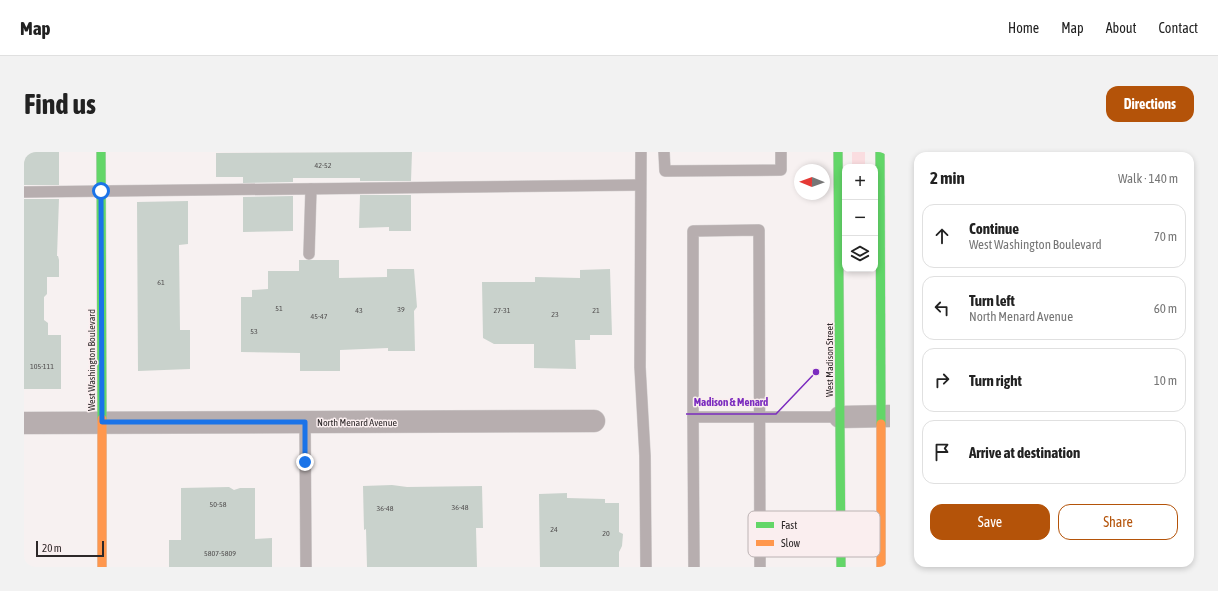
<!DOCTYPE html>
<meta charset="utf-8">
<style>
body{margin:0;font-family:"Asap Condensed",sans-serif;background:#f2f2f2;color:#222}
.controls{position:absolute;right:12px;top:12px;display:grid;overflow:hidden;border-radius:8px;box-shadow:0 2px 6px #0003}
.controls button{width:36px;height:36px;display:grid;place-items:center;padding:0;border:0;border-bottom:1px solid #e0e0e0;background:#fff;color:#222;font:20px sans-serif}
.compass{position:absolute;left:770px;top:12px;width:36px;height:36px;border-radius:50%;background:#fff;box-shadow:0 2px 6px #0003;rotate:271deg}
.scale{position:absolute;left:12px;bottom:10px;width:68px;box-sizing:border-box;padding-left:4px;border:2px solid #2d2829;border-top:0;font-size:11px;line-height:14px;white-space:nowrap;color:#2d2829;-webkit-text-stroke:3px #faeeef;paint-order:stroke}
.stop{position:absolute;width:12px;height:12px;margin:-9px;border:3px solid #1a73e8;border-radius:50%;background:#fff}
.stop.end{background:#1a73e8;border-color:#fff;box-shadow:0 1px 4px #0008}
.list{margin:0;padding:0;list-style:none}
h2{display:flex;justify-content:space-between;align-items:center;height:52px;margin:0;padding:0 16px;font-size:17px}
h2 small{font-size:13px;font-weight:400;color:#767676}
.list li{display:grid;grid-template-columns:26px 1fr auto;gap:12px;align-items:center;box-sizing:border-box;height:64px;margin:0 8px 8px;padding:0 8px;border:1px solid #e0e0e0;border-radius:12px}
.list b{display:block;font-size:15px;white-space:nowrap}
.list p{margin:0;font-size:13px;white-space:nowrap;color:#767676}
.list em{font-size:13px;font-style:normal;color:#767676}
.actions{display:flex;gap:8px;padding:12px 16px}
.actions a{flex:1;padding:9px 0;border:1px solid #b45309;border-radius:12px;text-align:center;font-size:14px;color:#b45309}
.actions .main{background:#b45309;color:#fff}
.icon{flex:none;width:22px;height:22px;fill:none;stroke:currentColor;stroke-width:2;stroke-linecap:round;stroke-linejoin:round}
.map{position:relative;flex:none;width:866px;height:415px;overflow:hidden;border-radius:12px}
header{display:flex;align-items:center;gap:24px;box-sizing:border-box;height:56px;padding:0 20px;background:#fff;border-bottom:1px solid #e0e0e0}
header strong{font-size:19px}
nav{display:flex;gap:22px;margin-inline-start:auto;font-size:14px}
.intro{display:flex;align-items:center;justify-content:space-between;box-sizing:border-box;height:96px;padding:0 24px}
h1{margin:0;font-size:28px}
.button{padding:10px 18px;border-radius:12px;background:#b45309;color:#fff;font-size:14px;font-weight:700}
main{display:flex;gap:24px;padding:0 24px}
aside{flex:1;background:#fff;border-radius:12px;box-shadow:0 2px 6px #0003}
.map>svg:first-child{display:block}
</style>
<header>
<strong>Map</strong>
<nav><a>Home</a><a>Map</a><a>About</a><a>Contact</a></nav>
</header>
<div class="intro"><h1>Find us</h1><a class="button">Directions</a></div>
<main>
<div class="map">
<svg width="866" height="415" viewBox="0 0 866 415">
<rect width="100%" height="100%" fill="#f7f1f1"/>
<rect fill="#fadde0" x="828" y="0" width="13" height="15"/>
<g fill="#c9d2cc">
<rect x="0" y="0" width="35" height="33"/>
<polygon points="388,0 387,29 336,29 336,26 269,26 269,30 219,31 219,25 192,25 192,1"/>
<polygon points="336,43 387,43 387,79 365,79 365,75 335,76"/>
<polygon points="269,44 269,79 219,80 219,45"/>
<polygon points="0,47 35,47 33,104 34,104 35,108 35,125 23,125 23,142 20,145 20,168 24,171 24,183 37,183 37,237 0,237"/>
<polygon points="164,49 164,92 155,93 156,178 166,178 166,217 114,219 113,50"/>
<polygon points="275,108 315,108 315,126 363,125 363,117 390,117 393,155 390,159 391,199 364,199 364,196 316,198 316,219 276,219 276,201 217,200 217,145 228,145 228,138 244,137 244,119 275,119"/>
<polygon points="586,117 588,183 566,183 566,188 551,188 552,217 510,216 510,192 470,192 459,186 458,130 511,130 511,125 556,126 556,118"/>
<polygon points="368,333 383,335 458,334 459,376 452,376 453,415 343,415 342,377 340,378 339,334"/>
<polygon points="205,335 210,338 216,336 231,336 231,387 248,386 248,415 145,415 145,388 157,388 157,336"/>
<polygon points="543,341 543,346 581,347 581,351 595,351 595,380 599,382 598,394 595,400 595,415 516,415 515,342"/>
</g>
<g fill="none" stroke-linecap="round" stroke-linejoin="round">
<defs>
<g id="lane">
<polyline points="617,0 616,215 621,304 622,415"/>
<polyline points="640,0 641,19 757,18 757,0"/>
<polyline points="0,40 616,33"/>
<polyline points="285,102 287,37"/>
<polyline points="669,265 669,79 735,78 736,415"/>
<polyline points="281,270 282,415"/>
<polyline points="670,415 669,265 816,265"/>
</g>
<g id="street">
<polyline points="816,265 866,264"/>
<polyline points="0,271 570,269"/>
</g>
<g id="fast">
<polyline points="77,0 78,267"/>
<polyline points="814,0 817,415"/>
<polyline points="856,0 857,272"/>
</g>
<g id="slow">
<polyline points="78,267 78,415"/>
<polyline points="857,272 857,415"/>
</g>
</defs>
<use href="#lane" stroke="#d2cece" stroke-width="12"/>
<use href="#street" stroke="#d2cece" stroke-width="23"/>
<use href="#fast" stroke="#d2cece" stroke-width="10"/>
<use href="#slow" stroke="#d2cece" stroke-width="10"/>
<use href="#lane" stroke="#b7aeaf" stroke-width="11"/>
<use href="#street" stroke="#b7aeaf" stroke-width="22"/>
<use href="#fast" stroke="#63d668" stroke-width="9"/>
<use href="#slow" stroke="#ff974d" stroke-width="9"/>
</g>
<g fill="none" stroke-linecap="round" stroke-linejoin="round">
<polyline stroke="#1a73e8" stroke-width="5" points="77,39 78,270 281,270 281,310"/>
</g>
<g text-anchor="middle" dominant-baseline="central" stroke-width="3" stroke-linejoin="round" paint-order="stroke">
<g font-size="8" fill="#545252">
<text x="299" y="13">42-52</text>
<text x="137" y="130">61</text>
<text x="255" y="156">51</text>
<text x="377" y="157">39</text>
<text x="335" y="158">43</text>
<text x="478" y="158">27-31</text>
<text x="572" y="158">21</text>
<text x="531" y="162">23</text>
<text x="295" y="164">45-47</text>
<text x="230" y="179">53</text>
<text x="18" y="214">105-111</text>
<text x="194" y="352">50-58</text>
<text x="436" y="355">36-48</text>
<text x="361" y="356">36-48</text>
<text x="530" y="377">24</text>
<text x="582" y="381">20</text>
<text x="196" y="401">5807-5809</text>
</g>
<g font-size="10" fill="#2d2829" stroke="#faeeef">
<text transform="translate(67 208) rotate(-90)">West Washington Boulevard</text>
<text transform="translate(805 208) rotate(-90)">West Madison Street</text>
<text x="333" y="270">North Menard Avenue</text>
</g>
</g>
<rect x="724" y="359" width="132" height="46" rx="6" fill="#faeeef" stroke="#bcb3b4" stroke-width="1"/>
<rect x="732" y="370" width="18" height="6" fill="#63d668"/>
<rect x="732" y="388" width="18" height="6" fill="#ff974d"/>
<g font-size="11" fill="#2d2829">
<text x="757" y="377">Fast</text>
<text x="757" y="395">Slow</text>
</g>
<path fill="none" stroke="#7b2cbf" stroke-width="1.5" d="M792 220L752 262H662"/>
<circle fill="#7b2cbf" stroke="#faeeef" stroke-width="1.5" cx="792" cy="220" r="4"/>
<g font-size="11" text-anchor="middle" font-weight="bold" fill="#7b2cbf" stroke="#faeeef" stroke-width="3" stroke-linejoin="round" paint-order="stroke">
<text x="707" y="254">Madison &amp; Menard</text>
</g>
</svg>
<div class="controls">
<button>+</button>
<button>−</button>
<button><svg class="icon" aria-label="layers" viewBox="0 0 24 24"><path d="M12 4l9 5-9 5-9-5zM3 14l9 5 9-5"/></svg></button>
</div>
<svg class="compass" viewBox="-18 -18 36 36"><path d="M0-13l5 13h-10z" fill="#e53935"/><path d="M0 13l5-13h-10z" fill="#767676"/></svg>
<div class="scale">20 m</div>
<div class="stop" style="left:77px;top:39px"></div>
<div class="stop end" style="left:281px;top:310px"></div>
</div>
<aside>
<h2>2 min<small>Walk · 140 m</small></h2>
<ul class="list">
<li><svg class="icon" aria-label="ahead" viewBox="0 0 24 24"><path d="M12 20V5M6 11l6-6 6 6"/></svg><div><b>Continue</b><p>West Washington Boulevard</p></div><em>70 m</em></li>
<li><svg class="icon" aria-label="left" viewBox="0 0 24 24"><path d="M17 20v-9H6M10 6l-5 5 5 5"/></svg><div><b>Turn left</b><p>North Menard Avenue</p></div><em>60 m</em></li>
<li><svg class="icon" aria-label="right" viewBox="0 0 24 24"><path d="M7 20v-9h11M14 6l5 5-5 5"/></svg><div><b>Turn right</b></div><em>10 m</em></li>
<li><svg class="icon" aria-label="arrive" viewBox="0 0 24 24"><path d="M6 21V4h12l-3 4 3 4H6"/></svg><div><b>Arrive at destination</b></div></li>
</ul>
<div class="actions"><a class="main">Save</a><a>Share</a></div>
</aside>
</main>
